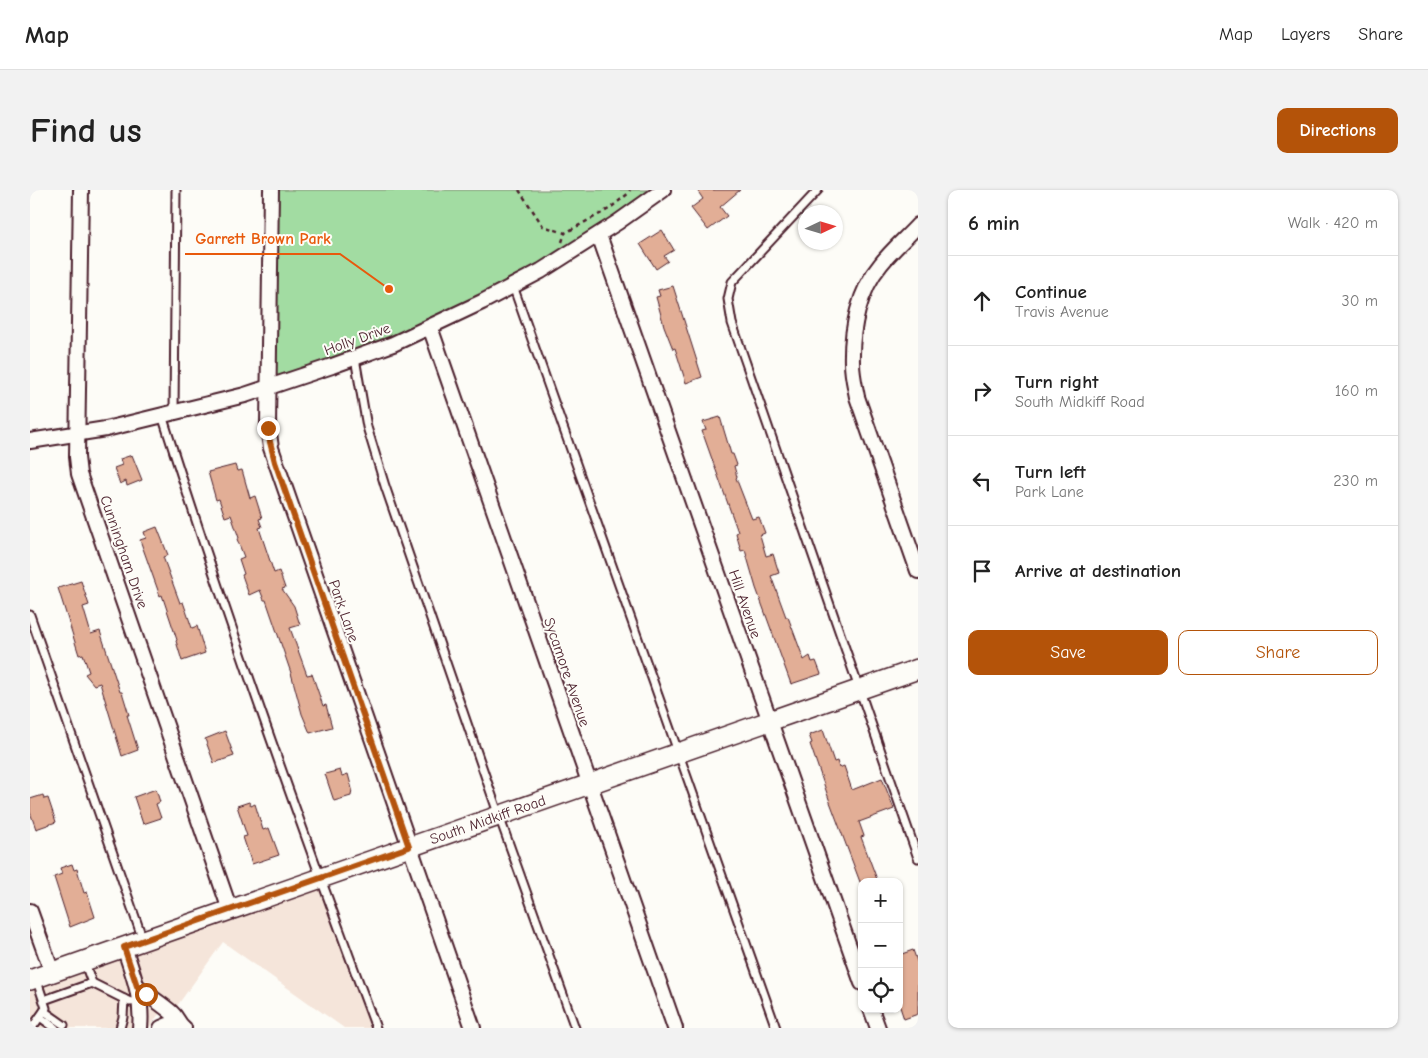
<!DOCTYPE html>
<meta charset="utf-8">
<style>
body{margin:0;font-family:"Comic Neue",sans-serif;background:#f2f2f2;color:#222}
.controls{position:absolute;right:15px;bottom:15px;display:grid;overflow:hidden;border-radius:10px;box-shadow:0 1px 4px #0004}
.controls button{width:45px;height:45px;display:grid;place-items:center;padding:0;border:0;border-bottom:1px solid #e0e0e0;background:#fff;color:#222;font:25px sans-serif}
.compass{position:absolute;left:768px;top:15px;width:45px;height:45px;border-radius:50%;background:#fff;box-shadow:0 1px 4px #0004;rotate:86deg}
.stop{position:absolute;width:15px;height:15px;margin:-11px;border:4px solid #b45309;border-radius:50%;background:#fff}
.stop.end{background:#b45309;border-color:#fff;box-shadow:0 1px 5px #0008}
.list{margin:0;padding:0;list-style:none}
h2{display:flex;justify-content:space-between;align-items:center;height:65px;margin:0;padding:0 20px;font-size:21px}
h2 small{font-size:16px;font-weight:400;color:#767676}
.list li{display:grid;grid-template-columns:32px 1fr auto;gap:15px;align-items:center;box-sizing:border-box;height:90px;padding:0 20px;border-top:1px solid #e0e0e0}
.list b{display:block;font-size:19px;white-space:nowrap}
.list p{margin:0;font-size:16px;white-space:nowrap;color:#767676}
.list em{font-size:16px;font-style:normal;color:#767676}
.actions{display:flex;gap:10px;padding:15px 20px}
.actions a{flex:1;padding:11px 0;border:1px solid #b45309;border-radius:10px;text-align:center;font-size:18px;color:#b45309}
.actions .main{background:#b45309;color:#fff}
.icon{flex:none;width:28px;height:28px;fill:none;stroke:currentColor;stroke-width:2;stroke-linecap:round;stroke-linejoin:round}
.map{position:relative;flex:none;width:888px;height:838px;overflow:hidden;border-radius:10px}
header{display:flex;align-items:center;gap:30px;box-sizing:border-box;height:70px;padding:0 25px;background:#fff;border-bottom:1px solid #e0e0e0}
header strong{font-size:24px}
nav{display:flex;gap:28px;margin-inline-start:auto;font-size:18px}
.intro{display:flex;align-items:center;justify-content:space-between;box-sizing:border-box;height:120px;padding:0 30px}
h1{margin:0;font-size:35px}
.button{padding:12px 22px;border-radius:10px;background:#b45309;color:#fff;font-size:18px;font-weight:700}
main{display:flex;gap:30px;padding:0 30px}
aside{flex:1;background:#fff;border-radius:10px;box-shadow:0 1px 4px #0004}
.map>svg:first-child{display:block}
</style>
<header>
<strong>Map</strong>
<nav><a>Map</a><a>Layers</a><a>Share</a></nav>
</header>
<div class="intro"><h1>Find us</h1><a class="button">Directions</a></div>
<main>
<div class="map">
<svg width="888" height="838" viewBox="0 0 888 838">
<rect width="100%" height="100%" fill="#fdfcf7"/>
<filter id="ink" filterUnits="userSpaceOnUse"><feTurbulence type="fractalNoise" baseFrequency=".02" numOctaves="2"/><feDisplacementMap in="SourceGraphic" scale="10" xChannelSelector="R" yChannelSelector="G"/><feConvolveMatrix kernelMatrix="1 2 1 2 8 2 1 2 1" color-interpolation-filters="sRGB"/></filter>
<g filter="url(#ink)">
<polygon fill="#f5e5da" points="291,686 344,838 314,838 193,752 139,827 131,821 119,838 0,838 0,788"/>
<polygon fill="#a2dca2" stroke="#767e66" points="241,0 633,0 614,14 418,129 239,196"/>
<g fill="#e2ae96" stroke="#4a1f2b">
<polygon points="667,0 710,0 690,17 697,26 678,40 661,18 673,9"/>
<polygon points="632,40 644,60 634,66 638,71 626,79 610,54"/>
<polygon points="643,96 672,187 656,193 645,158 643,159 634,136 626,107 630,106 628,100"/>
<polygon points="690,227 701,264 703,264 707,275 704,276 707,287 706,288 722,329 729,327 735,343 730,345 736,366 743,364 749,383 741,386 756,427 758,427 774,470 780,466 782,472 786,471 791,484 761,494 726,398 715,360 711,361 706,343 708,342 672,241 676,240 673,232"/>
<polygon points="102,265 112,290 97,296 96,291 90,294 84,278 92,275 90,269"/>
<polygon points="205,275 207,281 212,280 220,308 225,306 232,328 229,329 232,337 229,338 244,383 249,381 255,398 252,399 264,416 270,435 260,438 277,485 282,484 293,516 296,515 302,537 280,543 272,524 261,483 236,410 234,410 230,400 219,405 212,385 214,384 209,369 214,367 207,349 209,348 201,325 195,327 189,309 186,310 178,282"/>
<polygon points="127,337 138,365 133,367 150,413 153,412 162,438 167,436 175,463 152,471 146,451 147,450 132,405 130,406 110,350 116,348 114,342"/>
<polygon points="51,391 59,415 53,417 61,444 70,441 90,502 92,502 99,525 97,525 108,560 92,566 70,493 64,495 55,484 59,482 53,464 49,465 28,398"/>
<polygon points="793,540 804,572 807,571 809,578 814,576 822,600 852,588 864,619 829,632 834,646 831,647 848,692 830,692 800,612 780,554 782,553 779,545"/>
<polygon points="195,541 204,566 184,573 175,549"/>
<polygon points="310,580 312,586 318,584 322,599 321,606 304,611 295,584"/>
<polygon points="126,599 130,612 126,614 131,628 113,634 104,607"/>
<polygon points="13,605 14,609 18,608 26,632 6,639 0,622 0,609"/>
<polygon points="219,612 221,616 225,614 233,640 239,638 249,665 222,674 213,647 217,646 207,616"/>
<polygon points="42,674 44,680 47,679 54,703 57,702 65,727 40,737 24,687 32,684 30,678"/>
<polygon points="883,760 888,774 888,824 874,829 869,814 869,765"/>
</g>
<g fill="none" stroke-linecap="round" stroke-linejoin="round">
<defs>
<g id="service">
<polyline points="788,0 702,92 698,109 702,133 888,668"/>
<polyline points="483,96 746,838"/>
<polyline points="325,168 337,237 355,296 469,626 545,838"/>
<polyline points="144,222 146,0"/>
<path d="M 132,225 C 197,431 270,635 346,838"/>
<polyline points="0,425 113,750"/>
<polyline points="54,771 62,793 100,812 110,811"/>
<polyline points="14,810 62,793"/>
<polyline points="14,821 34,835"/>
<polyline points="10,827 25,838"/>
<polyline points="2,838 16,818 6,788"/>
<polyline points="90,838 93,827 94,809"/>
</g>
<g id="minor">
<polyline points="51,0 47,267 49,284 200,720"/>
<polyline points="241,0 238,236 241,258 443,838"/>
<path d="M 888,35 C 876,48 862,60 851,74 C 829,100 821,139 822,173 C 822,185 825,196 827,207 L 888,381"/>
<polyline points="569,45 832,793"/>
<polyline points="400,137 645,838"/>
<polyline points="0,251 76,239 215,205 302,176 363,154 452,112 511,81 588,32 633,0"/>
<polyline points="0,721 22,782"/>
<path d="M 94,757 C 103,784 113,809 110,838"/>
<path d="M 107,796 C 118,806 131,813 142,823 C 147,827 148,834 154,838"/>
<polyline points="841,819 848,838"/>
<polyline points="131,838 138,835 148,834"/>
</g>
<g id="secondary">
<path id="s1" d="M 0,790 L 888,479"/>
</g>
</defs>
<use href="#service" stroke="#4a1f2b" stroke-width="11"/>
<use href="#minor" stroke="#4a1f2b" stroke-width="18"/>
<use href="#secondary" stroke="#4a1f2b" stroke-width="22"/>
<g stroke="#4a1f2b" stroke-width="2.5" stroke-dasharray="4 4" stroke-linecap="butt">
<polyline points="489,0 513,36 535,43 579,19 599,3 600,0"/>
<polyline points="532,52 535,43"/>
</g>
<use href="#service" stroke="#fdfcf7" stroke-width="7"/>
<use href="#minor" stroke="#fdfcf7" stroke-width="14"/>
<use href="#secondary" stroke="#fdfcf7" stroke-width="19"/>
</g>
</g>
<g fill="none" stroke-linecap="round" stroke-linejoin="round" filter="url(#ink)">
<polyline stroke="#b45309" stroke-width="6" points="116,804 107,796 94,757 379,657 245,272 240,252 238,238"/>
</g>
<g text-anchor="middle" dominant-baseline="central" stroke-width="4" stroke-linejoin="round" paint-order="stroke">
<g font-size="15" fill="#4a1f2b" stroke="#fdfcf7">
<text transform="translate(327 149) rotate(-20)">Holly Drive</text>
<text transform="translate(94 362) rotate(71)">Cunningham Drive</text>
<text transform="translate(715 414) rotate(71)">Hill Avenue</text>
<text transform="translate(314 421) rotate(71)">Park Lane</text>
<text transform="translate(537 482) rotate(71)">Sycamore Avenue</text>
<text stroke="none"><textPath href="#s1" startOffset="485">South Midkiff Road</textPath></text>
</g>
</g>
<path fill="none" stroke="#e8590c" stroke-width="2" d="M359 99L310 64H155"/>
<circle fill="#e8590c" stroke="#fdfcf7" stroke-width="2" cx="359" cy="99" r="5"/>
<g font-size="16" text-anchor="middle" font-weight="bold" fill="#e8590c" stroke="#fdfcf7" stroke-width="4" stroke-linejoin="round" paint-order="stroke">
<text x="233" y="54">Garrett Brown Park</text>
</g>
</svg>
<div class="controls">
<button>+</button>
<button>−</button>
<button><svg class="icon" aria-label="locate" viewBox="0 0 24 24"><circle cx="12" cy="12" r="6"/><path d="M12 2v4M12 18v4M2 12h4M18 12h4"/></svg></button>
</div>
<svg class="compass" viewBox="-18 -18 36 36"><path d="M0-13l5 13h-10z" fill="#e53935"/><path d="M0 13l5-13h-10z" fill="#767676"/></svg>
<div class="stop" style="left:116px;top:804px"></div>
<div class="stop end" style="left:238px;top:238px"></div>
</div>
<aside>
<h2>6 min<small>Walk · 420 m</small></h2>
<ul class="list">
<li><svg class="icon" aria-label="ahead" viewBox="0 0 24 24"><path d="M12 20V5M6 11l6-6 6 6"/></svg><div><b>Continue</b><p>Travis Avenue</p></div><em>30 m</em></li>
<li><svg class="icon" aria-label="right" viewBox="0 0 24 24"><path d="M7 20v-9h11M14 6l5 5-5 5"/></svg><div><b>Turn right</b><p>South Midkiff Road</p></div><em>160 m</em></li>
<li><svg class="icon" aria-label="left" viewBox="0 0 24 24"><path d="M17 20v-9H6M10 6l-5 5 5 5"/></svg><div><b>Turn left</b><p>Park Lane</p></div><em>230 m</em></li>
<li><svg class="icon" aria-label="arrive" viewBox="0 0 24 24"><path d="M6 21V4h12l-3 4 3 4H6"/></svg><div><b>Arrive at destination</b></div></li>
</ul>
<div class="actions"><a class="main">Save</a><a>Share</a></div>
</aside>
</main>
